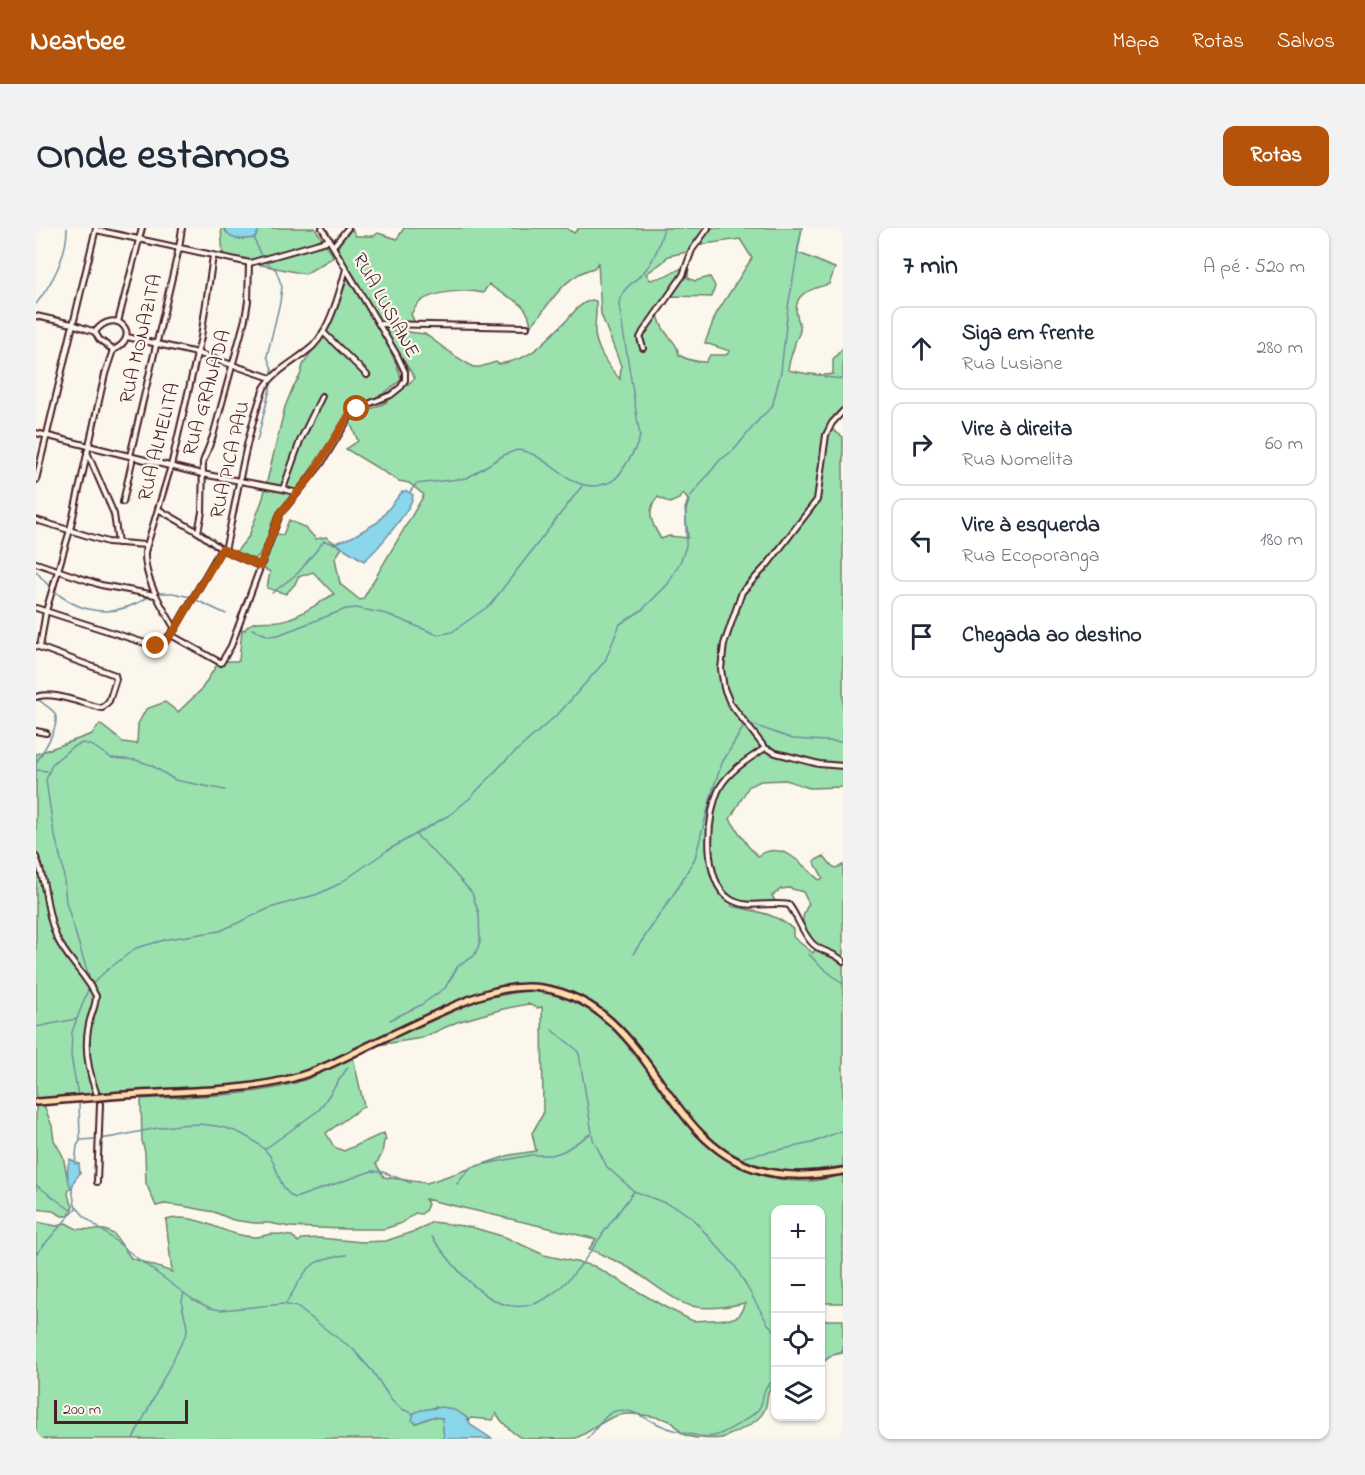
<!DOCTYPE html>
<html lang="pt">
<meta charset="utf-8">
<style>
body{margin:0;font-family:"Indie Flower",sans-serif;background:#f2f2f3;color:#1f2937}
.controls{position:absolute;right:18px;bottom:18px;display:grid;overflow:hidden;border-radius:12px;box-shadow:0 2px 4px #0004}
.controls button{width:54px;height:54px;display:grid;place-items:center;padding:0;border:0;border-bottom:2px solid #e0e1e3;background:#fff;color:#1f2937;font:30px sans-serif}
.scale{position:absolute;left:18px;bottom:15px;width:134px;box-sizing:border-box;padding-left:6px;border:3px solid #4a1f2b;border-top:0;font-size:16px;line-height:21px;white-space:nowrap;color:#4a1f2b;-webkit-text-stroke:4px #fbf7ec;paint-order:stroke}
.stop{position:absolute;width:18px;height:18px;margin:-14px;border:4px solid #b45309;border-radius:50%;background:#fff}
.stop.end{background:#b45309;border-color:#fff;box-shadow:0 2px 6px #0008}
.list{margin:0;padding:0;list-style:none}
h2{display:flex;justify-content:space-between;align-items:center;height:78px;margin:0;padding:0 24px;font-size:26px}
h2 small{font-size:20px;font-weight:400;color:#747a83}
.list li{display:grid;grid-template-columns:39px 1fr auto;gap:18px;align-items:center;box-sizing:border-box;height:84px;margin:0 12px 12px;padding:0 12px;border:2px solid #e0e1e3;border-radius:12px}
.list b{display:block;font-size:22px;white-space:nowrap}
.list p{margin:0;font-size:20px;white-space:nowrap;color:#747a83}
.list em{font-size:20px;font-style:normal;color:#747a83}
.icon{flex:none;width:33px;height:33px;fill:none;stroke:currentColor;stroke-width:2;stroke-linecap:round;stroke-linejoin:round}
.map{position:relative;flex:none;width:807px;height:1211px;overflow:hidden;border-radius:12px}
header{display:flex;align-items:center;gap:36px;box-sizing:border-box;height:84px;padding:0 30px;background:#b45309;color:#fff}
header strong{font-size:28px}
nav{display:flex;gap:33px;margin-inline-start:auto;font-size:21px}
.intro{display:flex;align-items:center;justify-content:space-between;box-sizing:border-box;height:144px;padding:0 36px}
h1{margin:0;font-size:42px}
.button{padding:15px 27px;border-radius:12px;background:#b45309;color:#fff;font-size:21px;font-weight:700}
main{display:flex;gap:36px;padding:0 36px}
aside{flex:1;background:#fff;border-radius:12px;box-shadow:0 2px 4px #0004}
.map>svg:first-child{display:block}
</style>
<header>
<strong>Nearbee</strong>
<nav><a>Mapa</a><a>Rotas</a><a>Salvos</a></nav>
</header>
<div class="intro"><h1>Onde estamos</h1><a class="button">Rotas</a></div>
<main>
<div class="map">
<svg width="807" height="1211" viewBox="0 0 807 1211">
<rect width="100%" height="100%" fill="#fbf7ec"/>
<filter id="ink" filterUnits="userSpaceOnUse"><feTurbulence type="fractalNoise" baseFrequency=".0167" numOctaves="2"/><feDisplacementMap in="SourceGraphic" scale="12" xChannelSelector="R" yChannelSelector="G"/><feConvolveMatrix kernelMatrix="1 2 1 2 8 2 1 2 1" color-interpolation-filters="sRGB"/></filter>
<g filter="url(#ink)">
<g fill="#9be1ae" stroke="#72806c" stroke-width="1.5" fill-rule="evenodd">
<polygon points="185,0 188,0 191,5 223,2 222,0 279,0 298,29 269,46 187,29"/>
<path d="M 368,0 L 530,0 L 538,5 L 543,0 L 766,0 L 761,25 C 775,28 785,36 799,40 L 793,56 C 776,61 756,64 761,88 C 762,93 765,96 764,102 C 764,107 760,110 759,115 C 757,124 753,132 752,142 C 765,145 783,149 797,146 L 797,131 L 807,120 L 807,183 L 794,200 L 807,209 L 807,559 L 773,560 L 750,552 L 725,553 L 713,558 L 694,591 L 712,618 L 722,628 C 747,611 766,637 783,652 L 787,650 L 778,633 L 788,628 L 796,638 L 800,640 L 807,637 L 807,938 C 772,944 743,947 709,932 C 628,897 615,787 527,761 C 500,753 470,756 443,765 L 268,844 L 222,855 L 188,860 L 0,871 L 0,640 L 6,636 L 0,627 L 0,526 L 56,506 L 64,496 L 87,514 L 101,516 L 102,496 L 110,481 L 129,474 L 142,484 L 165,462 L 180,438 L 191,433 L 203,433 L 206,401 L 209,402 C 215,390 232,395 243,393 C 263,390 282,375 298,366 L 277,344 L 262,349 L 259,356 L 250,366 L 231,360 L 234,344 L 225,339 L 237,305 L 247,307 L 253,292 L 270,300 L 280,311 L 290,309 L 306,320 L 299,330 L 304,356 L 324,372 L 327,371 L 388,267 L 373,255 L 363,253 L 310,221 L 322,213 L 313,192 L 327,184 L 349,175 L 379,150 L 347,101 L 389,106 L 419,128 L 437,139 L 444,139 L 460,134 L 463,136 C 496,131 505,117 528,95 C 537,86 543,75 556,72 L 560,73 C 561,84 559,90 559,101 C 558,118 573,140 584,151 L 585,138 L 565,86 L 562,35 L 558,40 C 527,48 515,75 495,98 C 491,69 471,73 453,56 L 447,65 C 431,61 397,63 384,74 C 380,77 378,82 375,86 L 379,95 L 343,93 L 313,42 L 308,39 L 309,34 C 295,19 305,14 316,1 L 320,8 L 338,8 L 342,5 L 361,11 ZM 704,11 L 716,30 L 680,86 L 669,115 L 694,123 L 690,127 L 674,127 L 670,134 C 661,134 651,132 643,127 C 641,116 637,114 631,106 C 625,99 623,92 621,83 L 633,68 L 676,69 L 679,58 L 674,49 L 659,53 L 652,50 L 653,35 C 641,44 630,49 614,52 L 610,46 L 627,34 L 632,28 L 651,24 L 661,17 ZM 647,265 L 652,272 L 649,281 L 652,310 L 633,308 L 625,311 C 616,296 609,284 622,269 L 634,275 L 643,271 ZM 753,660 L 767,664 L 773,676 C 761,692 768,706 782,718 L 777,725 L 757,709 L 757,701 C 737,684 720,684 696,678 L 693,669 L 710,677 L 741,676 L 736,668 L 745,661 Z"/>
<path d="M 310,48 C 323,70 363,130 365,152 L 347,166 L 315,181 L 261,262 L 243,283 L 236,294 L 231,312 L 223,327 L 218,332 L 200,324 L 213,308 L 227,270 L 249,179 L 257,159 L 264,148 L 267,137 L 289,101 Z"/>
<path d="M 494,762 C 523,764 551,776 573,794 C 587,806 597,822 608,837 C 652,899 685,954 771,953 C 783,953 795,950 807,947 L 807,1075 L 785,1075 L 784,982 L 740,982 L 739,1156 C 727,1164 734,1172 728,1183 C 721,1197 699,1204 686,1210 C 676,1211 655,1211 647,1206 C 642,1202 640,1196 634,1193 C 622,1188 607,1187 594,1186 C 573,1185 559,1202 540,1210 C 534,1211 492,1211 486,1210 C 476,1206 465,1193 460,1185 L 457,1192 L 435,1190 L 434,1192 L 400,1179 L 390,1182 L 381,1195 L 396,1189 L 407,1190 L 408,1211 L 0,1211 L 0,994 L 21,998 L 30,995 L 41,1001 L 69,1002 L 78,1006 L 95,1030 L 136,1044 L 130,992 C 161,983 187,1008 218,1009 C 225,1009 231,1006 237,1006 C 244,1006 250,1008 256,1008 L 262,1014 L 266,1011 L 283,1010 L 326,1014 L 350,1013 L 382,1002 L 396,994 L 435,999 L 469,1009 L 508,1027 L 558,1038 L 629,1079 L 657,1093 L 694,1091 L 703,1088 L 709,1075 C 691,1079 667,1083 649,1076 C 630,1067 613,1052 595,1041 C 581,1033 567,1027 553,1021 L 560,1011 L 389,971 L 392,976 L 389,983 L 385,986 L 379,985 L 366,995 L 348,1001 L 310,1001 L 254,999 L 233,995 L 218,995 L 197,992 L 178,984 L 146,978 L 128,976 L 120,978 L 110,955 L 109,924 L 106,913 L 105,871 C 159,867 220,870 271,851 C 287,845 302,836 317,829 L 328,878 L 290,905 L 298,919 L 308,923 L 348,905 L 350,912 L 348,913 L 346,926 L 340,936 L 348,949 L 391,955 L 474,927 L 500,923 L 496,905 L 507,886 L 506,779 L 501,780 L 492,776 L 467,781 L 421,794 L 386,810 L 342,817 L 445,771 Z"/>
<path d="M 8,877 L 16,898 L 18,912 L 27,928 L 31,948 L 36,958 C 29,965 33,970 37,978 L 33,988 L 26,988 L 17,983 L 0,981 L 0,878 Z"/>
<polygon points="785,1092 807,1092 807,1125 797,1127 785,1135"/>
</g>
<g fill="#8ad6ea" stroke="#708d9e" stroke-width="1.5">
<path d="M 188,0 L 222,0 L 223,2 L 219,10 C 204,12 196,14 188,0 Z"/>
<path d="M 371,263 L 377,267 C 377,280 340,323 328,333 L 299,315 L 316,309 L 342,294 L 366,264 Z"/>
<path d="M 34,931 L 43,936 L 44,945 L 38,953 L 36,961 C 31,953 30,941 34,931 Z"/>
<path d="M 407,1179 C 417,1181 431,1186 435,1197 L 456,1211 L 408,1211 L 406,1190 L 396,1189 L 380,1195 L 376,1192 L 378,1185 L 385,1182 Z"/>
</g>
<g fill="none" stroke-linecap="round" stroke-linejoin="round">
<g stroke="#708d9e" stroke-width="1.5">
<polyline points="218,10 226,31 240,42 246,59 244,74 231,128 236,141 236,148"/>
<path d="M 0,76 C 16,55 31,27 31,0"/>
<polyline points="788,149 807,151"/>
<polyline points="221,213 236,153"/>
<path d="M 374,264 L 380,256 L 431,250 L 468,227 L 481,222 C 510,223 533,265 565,257 C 575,255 581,251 587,241 C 593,231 601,221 604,208 L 583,77 C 584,59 601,54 611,40 C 620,29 624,13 628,0"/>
<path d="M 0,343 C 30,383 71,396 114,368"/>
<polyline points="121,365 137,365 154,369"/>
<polyline points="236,365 262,345 288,313 303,317"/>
<polyline points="158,371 190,386"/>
<polyline points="216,401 233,408 242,407 310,381 320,380 351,386 402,407 416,404 454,377 546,258"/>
<polyline points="712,495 757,511 807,514"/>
<path d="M 0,535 C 6,525 25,497 19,486 C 16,480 6,476 1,470"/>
<polyline points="0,542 11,543"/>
<polyline points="597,726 641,661 659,630 677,561 686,535 708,498"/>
<polyline points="773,726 782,736 807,756"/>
<polyline points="55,756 30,674 27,640 17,600 10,552 16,536 36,519 47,515 57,518 75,530 100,532 115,537 139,552 189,562"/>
<polyline points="56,756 70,743 100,720 132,711 184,703 234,680 282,666 303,656 352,622 415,586 434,570 469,533 524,484 569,433 584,396 606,382 632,356 645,332 650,318 650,283 654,269 684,232 698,222 725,189 736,179 745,144 752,79 766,0"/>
<polyline points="354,792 385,777 409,760 422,738 438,728 444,715 443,686 436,665 412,638 379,606"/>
<polyline points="0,799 40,791"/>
<polyline points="516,802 540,821 543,826 557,911 571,939 598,963 642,980 656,990 699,1038 732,1096 740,1104"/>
<polyline points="42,868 35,828 36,804 53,759"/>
<path d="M 45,912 C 55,911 66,911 77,909 C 129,899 183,881 228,921 C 244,935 239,959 259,970 L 336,943 L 347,944 L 375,955"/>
<polyline points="229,921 283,882 312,839"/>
<polyline points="708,929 776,915 807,902"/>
<polyline points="39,936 41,918 44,913 43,872"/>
<polyline points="421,956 435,939 495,927 516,927 528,923 554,906"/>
<polyline points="0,957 36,983"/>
<polyline points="36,961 39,977 49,989 110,1037 156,1071 174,1080 185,1082 247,1076 261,1079 296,1106 316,1120 337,1144 356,1173 366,1181 378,1186"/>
<path d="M 396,1009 C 413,1032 432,1057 456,1071 C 507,1100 544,1039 568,1004 C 578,990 588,977 598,963"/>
<polyline points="0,1026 40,980"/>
<path d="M 250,1075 C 270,1044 270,1030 311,1027"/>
<polyline points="784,1137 797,1126 807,1123"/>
<path d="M 97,1211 L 151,1104 C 152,1089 142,1080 148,1065"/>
<path d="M 551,1211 C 559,1204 566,1189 576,1184 C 592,1178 606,1189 620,1195 C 631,1201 666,1211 678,1208 C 687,1206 716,1189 722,1182 C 730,1172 723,1157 740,1153"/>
</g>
<defs>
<g id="minor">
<polyline points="60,2 214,35 294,12"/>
<polyline points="298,17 312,0"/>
<polyline points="0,88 36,96 59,104 63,111 77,122"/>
<polyline points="82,94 106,0"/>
<polyline points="344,96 491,99"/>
<path d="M 59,104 C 79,77 108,108 77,122"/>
<polyline points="287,104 331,147"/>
<polyline points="91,109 161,125 235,150"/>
<polyline points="607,120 604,110 607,104 647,47 656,22 672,0"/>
<polyline points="807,183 796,195 790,207 781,272 732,336 706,364 688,416 685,441 688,460 694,475 729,520 740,525 783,536 807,538"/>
<polyline points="0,205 166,246 247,261 261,265"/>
<polyline points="51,224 78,286 82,315"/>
<polyline points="94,228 143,20 146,0"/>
<polyline points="0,252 60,0"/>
<polyline points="247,261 264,213 286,168"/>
<polyline points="87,274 97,229"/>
<polyline points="122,281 162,304 185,321 224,338"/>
<polyline points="0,292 72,314 109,317"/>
<polyline points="162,304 166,284 167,234 177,208 209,91 212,73 213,35"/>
<path d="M 189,322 C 202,268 208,213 228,160 C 239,142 262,132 277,118 C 294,101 304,63 310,41"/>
<polyline points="0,335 65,357 119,367"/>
<polyline points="0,380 112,416 125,417 139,401 185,321"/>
<path d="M 139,401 C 126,378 108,352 109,324 L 135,238 L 165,109 L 177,28"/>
<polyline points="135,407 185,435 195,418 244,286 285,236 316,185 327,178 355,167 365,159 369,152 369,144 361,127 286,0"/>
<path d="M 0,418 L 79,447 L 80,451 L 73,473 L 66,480 C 49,477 16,462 0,469"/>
<polyline points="4,419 10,383 34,302 69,146 77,122"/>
<polyline points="0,503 10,505"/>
<path d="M 729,520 C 713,531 694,542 684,559 C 670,585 666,653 694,671 C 711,682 734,673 753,677 C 762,689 766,705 777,716 C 785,724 798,724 807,733"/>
<path d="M 0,629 C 11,654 9,684 21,710 C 31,731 50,747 60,768 C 60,778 55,786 53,796 C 48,818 52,842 60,864"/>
<polyline points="61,954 64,876"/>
</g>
<path id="primary" d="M 0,874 C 41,871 81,867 122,865 C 168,862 213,862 257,850 C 283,843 307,830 332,818 C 355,807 378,796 402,785 C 435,770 468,755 506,760 C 615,777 624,909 717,940 C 747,950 777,948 807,943"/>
</defs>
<use href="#minor" stroke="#4a1f2b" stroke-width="8"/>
<use href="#primary" stroke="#4a1f2b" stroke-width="10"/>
<use href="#minor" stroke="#fbf7ec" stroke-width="4"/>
<use href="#primary" stroke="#fddcac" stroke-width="5"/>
</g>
</g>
<g fill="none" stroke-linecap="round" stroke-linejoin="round" filter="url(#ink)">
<polyline stroke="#b45309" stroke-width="8" points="120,418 129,415 139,401 186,321 224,338 244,286 276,247 312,189 321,181"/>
</g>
<g text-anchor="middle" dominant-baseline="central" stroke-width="4.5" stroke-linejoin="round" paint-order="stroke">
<g font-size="20" fill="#4a1f2b" stroke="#fbf7ec">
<text transform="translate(349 78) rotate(61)">RUA LUSIANE</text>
<text transform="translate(106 111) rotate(-77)">RUA MONAZITA</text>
<text transform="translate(172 165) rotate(-74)">RUA GRANADA</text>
<text transform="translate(124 214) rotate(-76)">RUA ALMELITA</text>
<text transform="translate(195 232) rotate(-77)">RUA PICA PAU</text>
</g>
</g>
</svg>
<div class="controls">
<button>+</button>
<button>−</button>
<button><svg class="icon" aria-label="locate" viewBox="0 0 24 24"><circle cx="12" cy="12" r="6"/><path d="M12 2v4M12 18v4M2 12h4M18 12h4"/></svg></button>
<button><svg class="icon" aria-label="layers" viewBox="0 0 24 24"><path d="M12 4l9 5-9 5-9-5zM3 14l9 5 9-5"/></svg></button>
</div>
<div class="scale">200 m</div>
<div class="stop" style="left:321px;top:181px"></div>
<div class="stop end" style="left:120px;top:418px"></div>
</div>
<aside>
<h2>7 min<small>A pé · 520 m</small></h2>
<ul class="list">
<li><svg class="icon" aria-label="ahead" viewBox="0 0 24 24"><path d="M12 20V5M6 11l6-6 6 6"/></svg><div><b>Siga em frente</b><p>Rua Lusiane</p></div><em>280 m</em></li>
<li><svg class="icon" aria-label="right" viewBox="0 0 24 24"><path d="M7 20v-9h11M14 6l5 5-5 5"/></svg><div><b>Vire à direita</b><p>Rua Nomelita</p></div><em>60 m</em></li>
<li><svg class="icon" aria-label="left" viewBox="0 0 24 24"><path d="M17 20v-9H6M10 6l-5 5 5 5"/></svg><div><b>Vire à esquerda</b><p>Rua Ecoporanga</p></div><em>180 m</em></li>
<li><svg class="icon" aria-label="arrive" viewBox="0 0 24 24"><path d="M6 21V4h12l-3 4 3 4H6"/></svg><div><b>Chegada ao destino</b></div></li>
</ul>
</aside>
</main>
